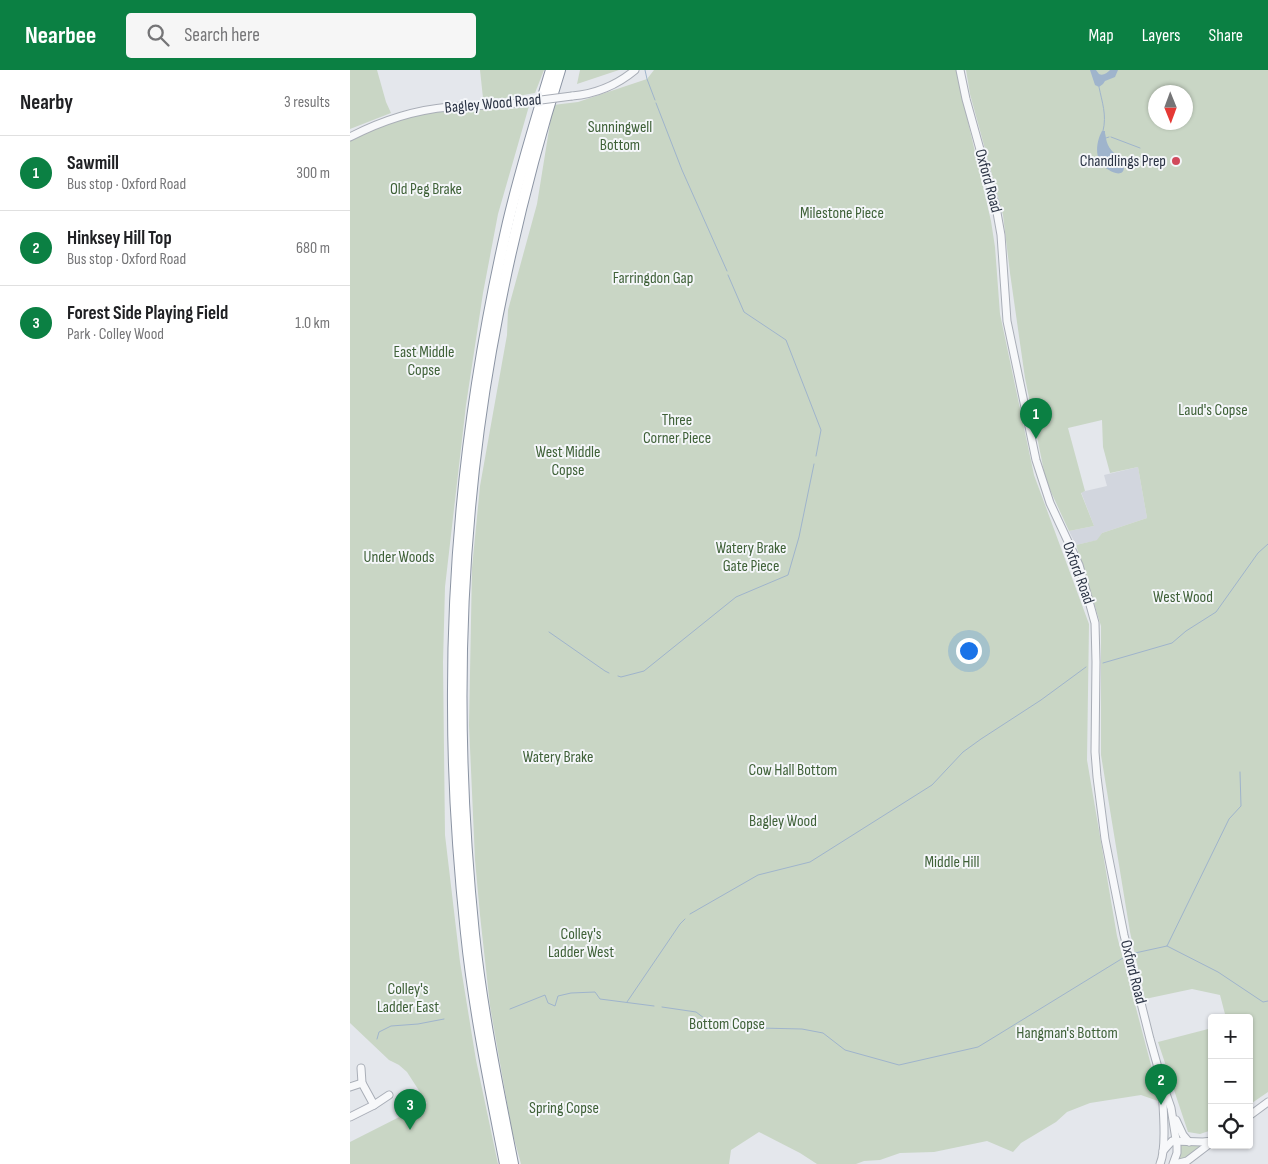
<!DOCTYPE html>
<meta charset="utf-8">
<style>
body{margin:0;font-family:"Sofia Sans Condensed",sans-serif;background:#f6f6f6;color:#202124}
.controls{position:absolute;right:15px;bottom:15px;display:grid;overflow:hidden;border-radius:5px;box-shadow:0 1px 4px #0004}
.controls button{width:45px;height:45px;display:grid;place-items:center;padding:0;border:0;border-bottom:1px solid #e0e0e0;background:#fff;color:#202124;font:25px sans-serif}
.compass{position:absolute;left:798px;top:15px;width:45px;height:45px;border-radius:50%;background:#fff;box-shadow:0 1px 4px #0004;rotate:179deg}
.you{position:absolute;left:618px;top:580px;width:18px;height:18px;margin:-12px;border:4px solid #fff;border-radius:50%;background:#1a73e8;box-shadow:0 0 0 8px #1a73e833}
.badge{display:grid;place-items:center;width:32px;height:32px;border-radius:50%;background:#0b8043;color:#fff;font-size:16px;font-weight:700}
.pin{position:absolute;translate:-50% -41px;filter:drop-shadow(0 1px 2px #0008)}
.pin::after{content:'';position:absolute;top:26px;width:18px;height:15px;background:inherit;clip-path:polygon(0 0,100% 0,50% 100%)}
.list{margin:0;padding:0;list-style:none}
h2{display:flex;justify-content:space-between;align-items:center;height:65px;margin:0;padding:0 20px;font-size:21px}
h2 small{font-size:16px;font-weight:400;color:#757577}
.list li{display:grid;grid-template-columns:32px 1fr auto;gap:15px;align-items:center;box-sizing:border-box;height:75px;padding:0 20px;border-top:1px solid #e0e0e0}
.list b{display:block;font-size:19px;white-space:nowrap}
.list p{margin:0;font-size:16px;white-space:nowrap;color:#757577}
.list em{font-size:16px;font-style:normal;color:#757577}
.icon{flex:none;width:28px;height:28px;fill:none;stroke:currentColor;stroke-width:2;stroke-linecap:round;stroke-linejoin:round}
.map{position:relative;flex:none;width:918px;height:1094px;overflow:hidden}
header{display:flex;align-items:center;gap:30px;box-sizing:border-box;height:70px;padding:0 25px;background:#0b8043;color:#fff}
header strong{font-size:24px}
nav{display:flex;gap:28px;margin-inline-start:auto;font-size:18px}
.search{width:350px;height:45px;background:#f6f6f6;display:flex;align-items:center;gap:12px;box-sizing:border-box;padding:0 18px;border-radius:5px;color:#757577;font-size:19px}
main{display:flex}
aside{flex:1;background:#fff}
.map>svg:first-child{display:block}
</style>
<header>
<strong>Nearbee</strong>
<div class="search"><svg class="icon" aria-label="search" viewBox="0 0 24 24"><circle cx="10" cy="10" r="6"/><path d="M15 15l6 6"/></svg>Search here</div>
<nav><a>Map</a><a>Layers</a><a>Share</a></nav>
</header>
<main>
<aside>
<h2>Nearby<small>3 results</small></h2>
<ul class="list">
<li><span class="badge">1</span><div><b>Sawmill</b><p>Bus stop · Oxford Road</p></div><em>300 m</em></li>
<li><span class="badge">2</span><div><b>Hinksey Hill Top</b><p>Bus stop · Oxford Road</p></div><em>680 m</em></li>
<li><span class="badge">3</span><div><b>Forest Side Playing Field</b><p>Park · Colley Wood</p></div><em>1.0 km</em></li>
</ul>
</aside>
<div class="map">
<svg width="918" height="1094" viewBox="0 0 918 1094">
<rect width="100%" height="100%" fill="#e4e7ec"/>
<polygon fill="#d2d6de" points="788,397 797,448 752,463 748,470 726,475 719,461 744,456 731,422 757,416 754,405"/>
<g fill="#c9d6c5" fill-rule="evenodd">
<polygon points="0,0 27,0 36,32 41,43 0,59"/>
<polygon points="130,0 194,0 185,23 157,28 133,28"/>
<polygon points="230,0 269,0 227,14"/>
<polygon points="304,0 606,0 641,151 645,177 650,244 684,405 739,554 737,690 767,866 806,1014 808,1031 791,1025 740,1033 717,1042 706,1052 671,1073 663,1082 637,1071 584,1082 550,1083 530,1090 514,1091 506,1094 467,1094 450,1083 409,1062 381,1080 379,1094 171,1094 162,1061 140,936 130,845 125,790 119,655 122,498 130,416 157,265 158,240 187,134 203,35 228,32 297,9"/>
<path d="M 616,0 L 918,0 L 918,1022 L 899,1035 L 899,948 L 876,948 L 870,925 L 842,919 L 795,929 L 780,862 L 751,685 L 751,556 L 726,475 L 747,470 L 752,463 L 797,448 L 788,397 L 760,403 L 753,377 L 752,350 L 718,358 L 735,421 L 731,423 L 744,456 L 719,461 L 696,411 L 675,308 L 660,203 L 653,145 L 620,24 ZM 806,22 L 836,22 L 836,52 L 806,52 Z"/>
<polygon points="179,36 148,144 133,223 116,335 95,517 93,592 95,765 110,892 126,990 148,1094 0,1094 0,1072 77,1033 57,1002 49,995 39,990 0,953 0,70 14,62 63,44 98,39 154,40"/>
<polygon points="862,958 862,1060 850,1064 838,1062 808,972"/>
<polygon points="831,1074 852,1074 853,1076 838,1088 829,1090"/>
</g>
<g fill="#9fb4cc">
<path d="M 740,0 L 746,0 L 749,4 C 753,6 757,3 760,0 L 768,0 L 765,7 L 755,11 L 753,14 L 749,17 L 745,15 Z"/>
<path d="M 752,61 L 755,61 L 755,63 C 756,67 756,71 758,75 C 761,83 773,88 774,97 C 774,107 763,103 759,100 C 744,92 745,74 752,61 Z"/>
</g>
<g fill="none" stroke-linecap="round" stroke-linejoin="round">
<g stroke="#9fb4cc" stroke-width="1">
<polyline points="295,0 297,9 305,30"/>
<path d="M 749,17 C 752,32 757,45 753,61"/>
<polyline points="306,33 332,100 377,201"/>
<polyline points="761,67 790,78"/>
<polyline points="756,68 759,67"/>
<polyline points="378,205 394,242 436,270 471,360 466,386"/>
<polyline points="199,562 255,601 259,603"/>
<polyline points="753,593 822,573 836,561 866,542 908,483 918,474"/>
<polyline points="268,606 271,607 294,601 386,527 438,505 449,467 464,394"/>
<polyline points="340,844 408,805 460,792 582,715 613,682 631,669 691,630 736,597"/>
<polyline points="817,876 868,902 913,932 918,931"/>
<polyline points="785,883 817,876 879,749 891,736 890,702"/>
<polyline points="277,932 330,854 335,849"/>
<polyline points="312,937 346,942 366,957 452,959 473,963 495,980 549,995 628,977 646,966 773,888"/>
<polyline points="160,939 195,925 198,933 205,936 208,926 221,923 245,922 250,929 304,936"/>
<polyline points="27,969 29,962 41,956 68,954 94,949"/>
</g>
<defs>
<g id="minor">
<polyline points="610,0 616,29 646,137 651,165 657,251 686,390 700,433 729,495 745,553 746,592 745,682 747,707 755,769 774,865 800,969 812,1012 821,1038 827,1076 827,1083 823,1094"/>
<path d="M 222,26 C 245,24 267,15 285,0"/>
<path d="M 0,67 C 31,51 64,40 99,37 C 122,35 146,36 168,33"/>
<polyline points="11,998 12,1013 24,1035"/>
<polyline points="0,1017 12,1013"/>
<polyline points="899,1046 918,1032"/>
<polyline points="0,1047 24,1035 39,1025"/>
<polyline points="826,1050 833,1065 839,1072"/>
<polyline points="813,1081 822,1071 853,1072 862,1071"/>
<path d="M 810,1094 C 817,1078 813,1037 812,1018"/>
<polyline points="825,1094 837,1091 862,1072"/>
</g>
<g id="highway">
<path d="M 155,1094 C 140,1017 124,941 116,863 C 108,788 103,712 103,636 C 102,476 121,316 156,161 C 168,107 185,53 201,0"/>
<path d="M 163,1094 C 148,1018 132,941 124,864 C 104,670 107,473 141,281 C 158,186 181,92 210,0"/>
</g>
</defs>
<use href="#minor" stroke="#a9aeb7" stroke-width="9"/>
<use href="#highway" stroke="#8b94a3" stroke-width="12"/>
<use href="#minor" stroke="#f7f8fa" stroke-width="7"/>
<use href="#highway" stroke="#fff" stroke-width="10"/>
<defs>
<polyline id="minor-bridge" points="168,33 222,26"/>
</defs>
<use href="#minor-bridge" stroke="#a9aeb7" stroke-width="9" stroke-linecap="butt"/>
<use href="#minor-bridge" stroke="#f7f8fa" stroke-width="7"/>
</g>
<circle fill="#d1495b" stroke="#f4f6f9" stroke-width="2" cx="826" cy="91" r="5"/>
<g text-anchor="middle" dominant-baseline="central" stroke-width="4" stroke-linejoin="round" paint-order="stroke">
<g font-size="16" fill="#2b3445" stroke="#f4f6f9">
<text transform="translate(143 34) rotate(-5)">Bagley Wood Road</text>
<text transform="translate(638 111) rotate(75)">Oxford Road</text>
<text transform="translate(728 503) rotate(70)">Oxford Road</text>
<text transform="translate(783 902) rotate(76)">Oxford Road</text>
</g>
<g font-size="16" fill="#3f6138" stroke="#f4f6f9">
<text x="270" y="57">Sunningwell<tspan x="270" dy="18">Bottom</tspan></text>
<text x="76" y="119">Old Peg Brake</text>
<text x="492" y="143">Milestone Piece</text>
<text x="303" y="208">Farringdon Gap</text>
<text x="74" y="282">East Middle<tspan x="74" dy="18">Copse</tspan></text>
<text x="863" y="340">Laud's Copse</text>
<text x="327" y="350">Three<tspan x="327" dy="18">Corner Piece</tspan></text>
<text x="218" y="382">West Middle<tspan x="218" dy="18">Copse</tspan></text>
<text x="401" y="478">Watery Brake<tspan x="401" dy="18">Gate Piece</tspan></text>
<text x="49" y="487">Under Woods</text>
<text x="833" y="527">West Wood</text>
<text x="208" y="687">Watery Brake</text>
<text x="443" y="700">Cow Hall Bottom</text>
<text x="433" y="751">Bagley Wood</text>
<text x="602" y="792">Middle Hill</text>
<text x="231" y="864">Colley's<tspan x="231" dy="18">Ladder West</tspan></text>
<text x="58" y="919">Colley's<tspan x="58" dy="18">Ladder East</tspan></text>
<text x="377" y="954">Bottom Copse</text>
<text x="717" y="963">Hangman's Bottom</text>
<text x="214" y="1038">Spring Copse</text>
</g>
<g font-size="16" fill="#2b3445" stroke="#f4f6f9" text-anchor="end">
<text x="816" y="91">Chandlings Prep</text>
</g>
</g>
</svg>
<div class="controls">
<button>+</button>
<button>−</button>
<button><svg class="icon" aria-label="locate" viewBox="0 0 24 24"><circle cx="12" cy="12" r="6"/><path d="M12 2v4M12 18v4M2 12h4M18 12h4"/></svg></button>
</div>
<svg class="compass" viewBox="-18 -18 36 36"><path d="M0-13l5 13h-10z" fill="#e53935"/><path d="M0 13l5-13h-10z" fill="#757577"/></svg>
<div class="you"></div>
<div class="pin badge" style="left:686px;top:369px">1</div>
<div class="pin badge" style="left:811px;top:1035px">2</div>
<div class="pin badge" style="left:60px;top:1060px">3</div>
</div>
</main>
